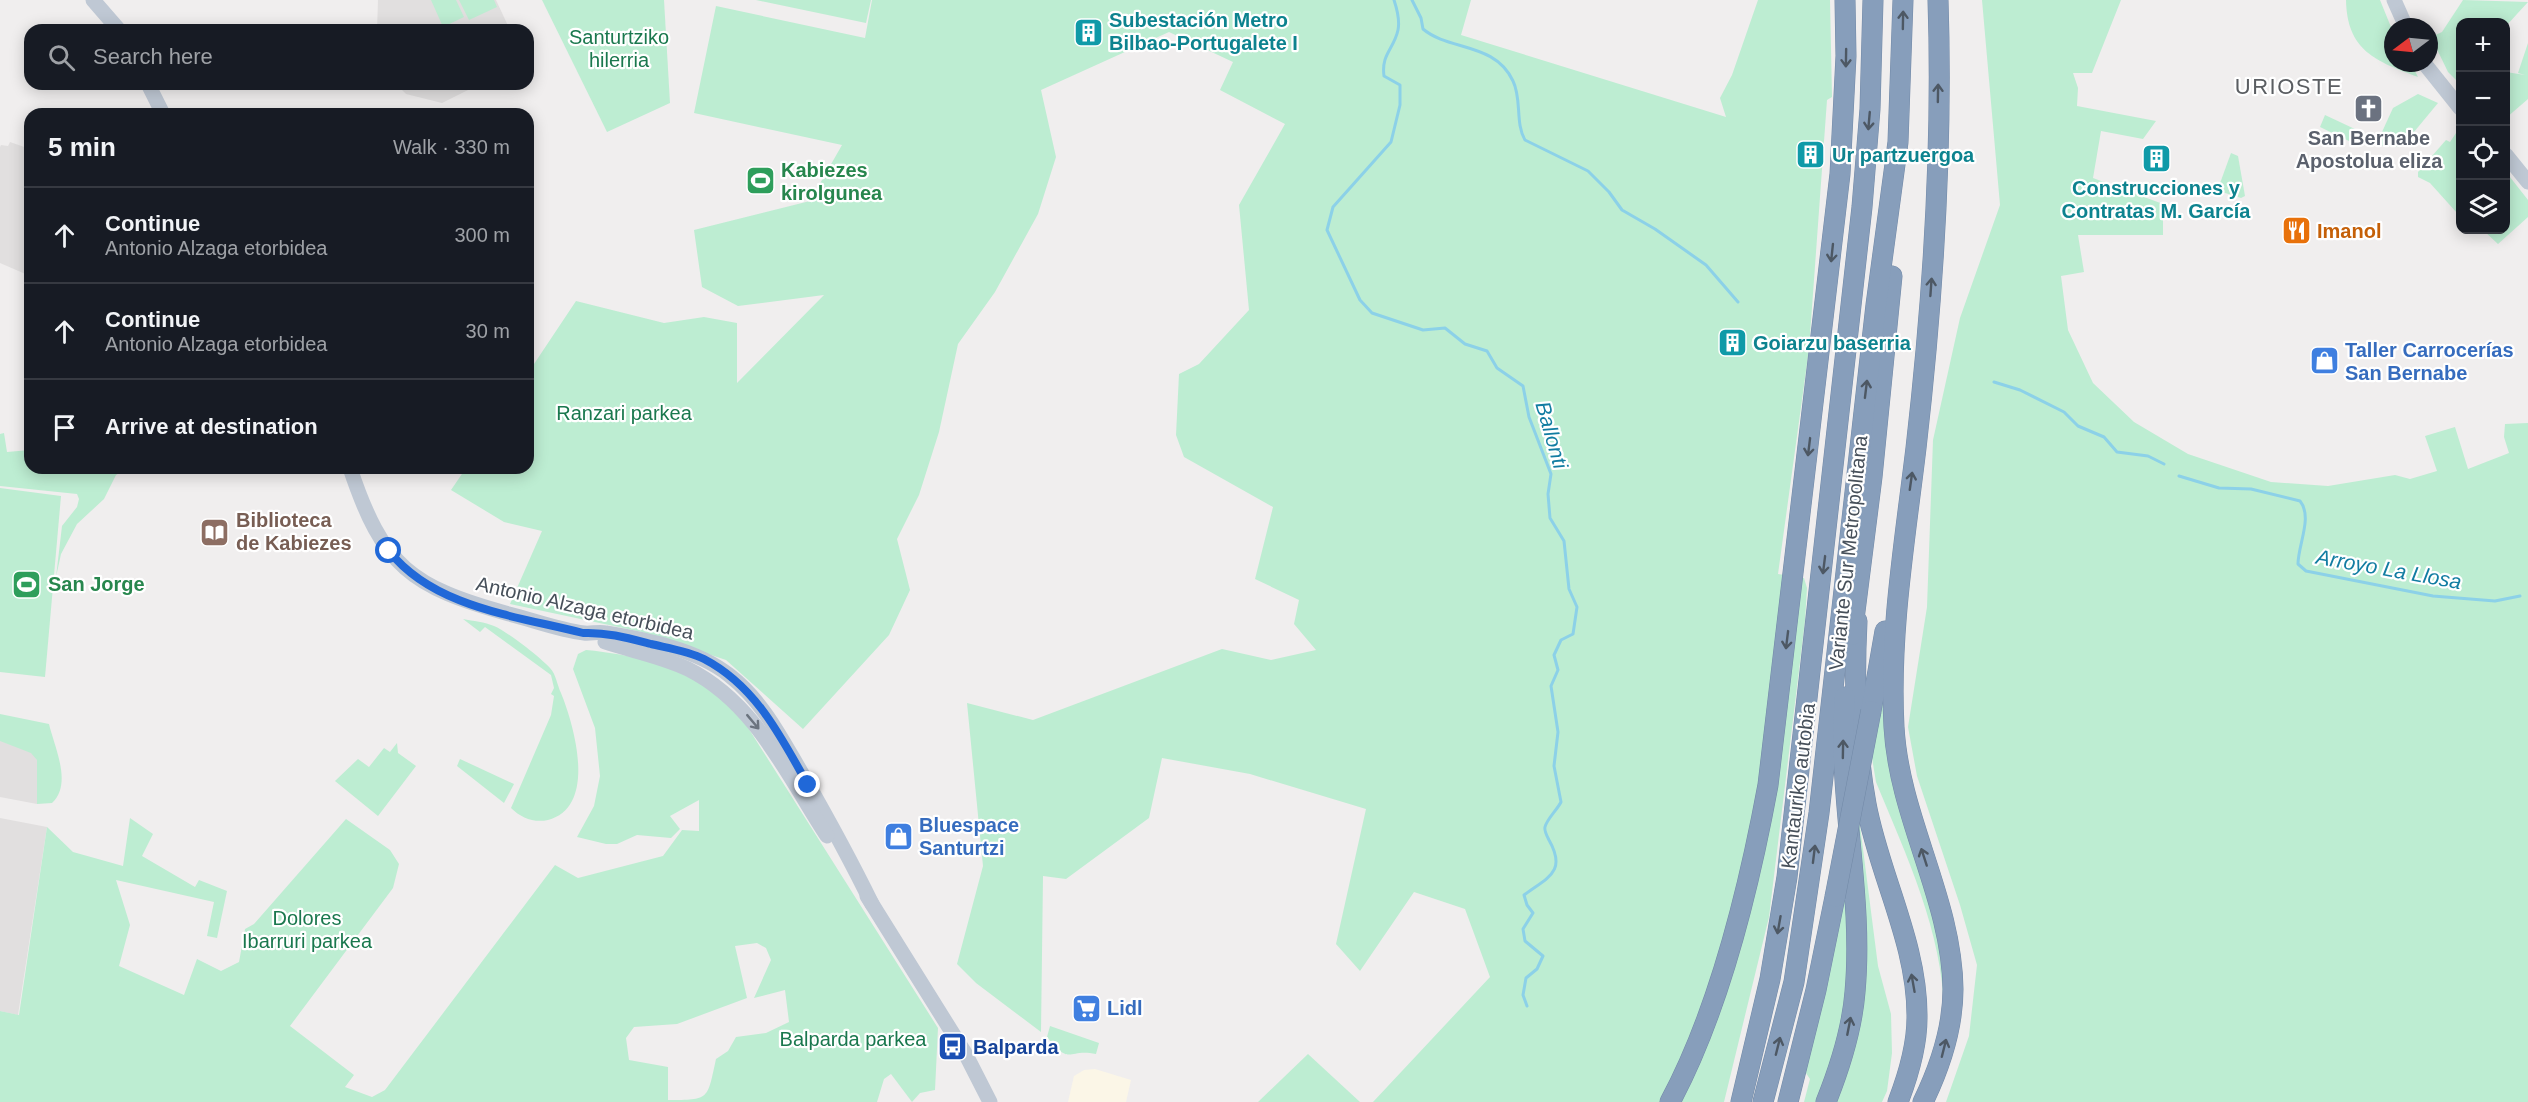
<!DOCTYPE html>
<meta charset="utf-8">
<style>
body{margin:0;font-family:Helvetica,sans-serif;background:#242831;color:#f1f3f6}
.controls{position:absolute;right:18px;top:18px;display:grid;overflow:hidden;border-radius:12px;box-shadow:0 3px 15px #0003}
.controls button{width:54px;height:54px;display:grid;place-items:center;padding:0;border:0;border-bottom:2px solid #363941;background:#171b24;color:#f1f3f6;font:30px sans-serif}
.compass{position:absolute;left:2384px;top:18px;width:54px;height:54px;border-radius:50%;background:#171b24;box-shadow:0 3px 15px #0003;rotate:254deg}
.stop{position:absolute;width:18px;height:18px;margin:-14px;border:4px solid #2068d8;border-radius:50%;background:#fff}
.stop.end{background:#2068d8;border-color:#fff;box-shadow:0 2px 6px #0008}
.list{margin:0;padding:0;list-style:none}
h2{display:flex;justify-content:space-between;align-items:center;height:78px;margin:0;padding:0 24px;font-size:26px}
h2 small{font-size:20px;font-weight:400;color:#9ea1a6}
.list li{display:grid;grid-template-columns:39px 1fr auto;gap:18px;align-items:center;box-sizing:border-box;height:96px;padding:0 24px;border-top:2px solid #363941}
.list b{display:block;font-size:22px;white-space:nowrap}
.list p{margin:0;font-size:20px;white-space:nowrap;color:#9ea1a6}
.list em{font-size:20px;font-style:normal;color:#9ea1a6}
.icon{flex:none;width:33px;height:33px;fill:none;stroke:currentColor;stroke-width:2;stroke-linecap:round;stroke-linejoin:round}
.map{position:relative;flex:none;width:2528px;height:1102px;overflow:hidden}
.search{position:absolute;background:#171b24;box-shadow:0 3px 15px #0003;left:24px;top:24px;width:510px;height:66px;display:flex;align-items:center;gap:15px;box-sizing:border-box;padding:0 21px;border-radius:18px;color:#9ea1a6;font-size:22px}
.panel{position:absolute;background:#171b24;box-shadow:0 3px 15px #0003;left:24px;top:108px;width:510px;height:366px;border-radius:18px}
.map>svg:first-child{display:block}
</style>
<div class="map">
<svg width="2528" height="1102" viewBox="0 0 2528 1102">
<rect width="100%" height="100%" fill="#f0eeee"/>
<polygon fill="#fbf6e7" points="1095,1069 1131,1080 1126,1102 1068,1102 1074,1076 1084,1070"/>
<g fill="#e1dfdf">
<polygon points="378,0 496,0 510,30 377,30"/>
<polygon points="396,84 480,84 442,103 406,94"/>
<polygon points="10,142 30,149 30,276 0,263 0,147 1,145 8,146"/>
<polygon points="0,738 42,747 37,804 0,797"/>
<polygon points="0,818 47,827 18,1015 0,1011"/>
</g>
<g fill="#bdedd2" fill-rule="evenodd">
<polygon points="431,0 456,0 464,17 443,27"/>
<polygon points="459,0 494,0 497,7 469,20"/>
<polygon points="542,0 664,0 670,103 607,132"/>
<polygon points="756,0 871,0 866,23"/>
<polygon points="872,0 1471,0 1461,35 1726,117 1720,98 1732,75 1758,0 1830,0 1832,97 1827,100 1809,349 1778,574 1804,578 1807,588 1805,621 1769,917 1724,1102 1373,1102 1490,977 1465,909 1414,892 1360,971 1336,944 1366,809 1250,774 1162,758 1149,818 1066,879 1043,876 1041,1032 976,983 957,964 983,866 967,703 1033,720 1222,649 1271,660 1316,650 1294,624 1299,600 1255,579 1273,507 1184,457 1176,435 1179,374 1199,364 1249,310 1239,205 1285,124 1220,90 1233,62 1169,32 1041,90 1056,157 1038,214 995,292 958,344 939,432 919,495 897,539 910,590 889,635 803,729 726,660 642,632 510,604 542,531 504,522 451,490 466,468 528,468 528,373 576,301 664,323 704,317 737,323 737,383 824,295 738,306 702,287 694,230 810,201 842,145 694,113 716,6 865,38"/>
<polygon points="1982,0 2121,0 2092,73 2073,73 2078,88 2077,106 2156,121 2143,139 2101,131 2093,178 2163,204 2163,235 2078,235 2084,272 2061,276 2068,330 2093,383 2134,422 2188,454 2271,482 2328,486 2395,475 2410,479 2437,471 2425,436 2455,427 2468,469 2509,453 2504,437 2505,424 2528,423 2528,1102 1946,1102 1969,1036 1977,965 1960,905 1917,776 1908,727 1927,607 1933,440 1960,318 2000,205"/>
<path d="M 2346,0 L 2380,0 L 2393,32 L 2393,63 L 2411,63 L 2418,77 C 2376,61 2347,51 2346,0 Z"/>
<polygon points="2463,0 2528,2 2506,26 2506,22 2460,22 2460,75 2456,80 2448,72 2431,37 2442,32"/>
<polygon points="2528,43 2528,99 2506,118 2506,72 2525,75 2518,73"/>
<polygon points="2418,94 2438,103 2404,144 2396,147 2376,145 2393,108"/>
<polygon points="2325,115 2357,130 2351,142 2320,127"/>
<polygon points="2456,133 2460,137 2460,211 2457,213 2430,183 2418,177 2418,172 2446,140 2450,142"/>
<polygon points="2231,153 2238,156 2245,196 2241,198 2222,192 2219,186"/>
<polygon points="2506,172 2528,200 2528,217 2498,244 2483,230 2506,230"/>
<polygon points="4,433 7,452 30,450 30,468 127,468 116,475 104,499 77,524 61,554 56,577 62,526 77,507 79,499 77,494 0,486 0,434"/>
<polygon points="0,488 61,496 45,677 0,672"/>
<path d="M 463,619 C 473,621 485,622 494,626 C 508,632 540,657 550,668 C 556,674 557,685 561,693 C 574,725 598,807 548,820 C 534,823 521,818 511,808 L 551,715 L 554,696 L 551,694 L 554,688 L 551,675 L 485,627 L 480,632 Z"/>
<path d="M 586,650 C 631,654 678,666 715,693 C 727,701 737,715 747,726 L 938,1028 L 935,1090 L 920,1093 L 912,1102 L 891,1074 L 884,1079 L 877,1102 L 0,1102 L 0,1011 L 19,1015 L 47,827 L 73,852 L 123,866 L 130,818 L 153,834 L 142,856 L 195,887 L 199,880 L 227,891 L 217,938 L 207,936 L 214,902 L 116,880 L 130,925 L 119,966 L 184,995 L 197,959 L 221,971 L 239,962 L 245,929 L 254,924 L 346,819 L 390,850 L 399,864 L 393,888 L 290,1026 L 354,1075 L 345,1087 L 372,1097 L 385,1090 L 555,865 L 578,878 L 663,856 L 682,830 L 699,831 L 699,800 L 670,816 L 680,829 L 671,838 L 637,835 L 617,844 L 606,844 L 577,837 L 594,806 L 600,776 L 595,728 L 573,669 L 578,654 ZM 757,943 L 766,948 L 771,960 L 754,998 L 785,990 L 789,1022 L 766,1033 L 736,1037 L 728,1051 L 716,1059 C 707,1100 710,1100 668,1100 L 668,1067 L 629,1060 L 626,1038 L 634,1027 L 677,1024 L 747,998 L 735,946 Z"/>
<path d="M 1887,679 L 1921,872 L 1945,961 L 1944,1013 C 1943,932 1906,855 1876,782 L 1872,758 Z"/>
<path d="M 0,714 L 49,724 C 54,746 73,784 52,803 L 37,804 L 37,760 L 31,753 L 0,741 Z"/>
<polygon points="397,743 398,753 416,766 378,816 335,781 358,759 369,767 384,748 390,752"/>
<polygon points="460,759 514,784 504,803 457,766"/>
<polygon points="1859,818 1878,966 1891,1014 1892,1053 1887,1091 1882,1102 1833,1102 1853,1047 1854,833"/>
<path d="M 1845,879 C 1847,903 1850,926 1851,949 C 1853,1002 1836,1053 1817,1102 L 1804,1102 L 1810,1079 L 1804,1070 Z"/>
<path d="M 1050,1026 L 1099,1043 L 1096,1054 C 1067,1048 1071,1067 1047,1037 Z"/>
<polygon points="1308,1054 1360,1102 1258,1102"/>
</g>
<g fill="none" stroke-linecap="round" stroke-linejoin="round">
<g stroke="#8cd1e8" stroke-width="3">
<path d="M 1394,0 C 1397,9 1400,20 1398,30 C 1394,49 1381,54 1384,76 L 1400,85 L 1400,105 L 1391,142 L 1333,207 L 1327,230 L 1360,300 L 1372,313 L 1423,330 L 1445,328 L 1465,344 L 1487,351 L 1497,368 L 1523,386 L 1529,417 L 1551,474 L 1548,494 L 1550,518 L 1564,541 L 1569,589 L 1577,607 L 1573,634 L 1561,640 L 1554,655 L 1558,670 L 1551,686 L 1558,732 L 1554,766 L 1561,802 C 1557,810 1547,819 1545,827 C 1544,831 1547,836 1549,840 C 1567,872 1548,877 1524,895 L 1527,905 L 1533,913 L 1523,929 L 1525,941 L 1543,956 L 1537,969 L 1526,978 L 1523,995 L 1527,1006"/>
<path d="M 1412,0 L 1421,18 L 1423,29 C 1449,51 1495,42 1513,81 C 1522,99 1515,123 1525,140 L 1588,171 L 1609,192 L 1622,210 L 1655,229 L 1706,265 L 1738,302"/>
<polyline points="1994,382 2020,390 2064,412 2078,426 2104,437 2117,452 2148,456 2164,464"/>
<path d="M 2179,476 L 2219,488 L 2251,489 L 2300,501 C 2313,517 2298,545 2298,564 L 2306,571 L 2433,596 L 2495,601 L 2520,596"/>
</g>
<defs>
<g id="highway">
<path d="M 1857,621 C 1854,682 1855,744 1866,804 C 1879,875 1918,944 1917,1018 C 1917,1046 1908,1076 1898,1102"/>
<polyline points="1852,635 1872,477 1892,276"/>
<polyline points="1871,711 1885,631"/>
<path d="M 1670,1102 C 1720,1009 1749,888 1768,785 L 1840,174 L 1846,56 L 1845,0"/>
<polyline points="1741,1102 1770,979 1787,877 1862,207 1870,109 1873,0"/>
<polyline points="1763,1102 1794,982 1819,813 1876,305 1898,142 1903,0"/>
<polyline points="1788,1102 1816,990 1835,897"/>
<path d="M 1826,1102 C 1840,1067 1852,1030 1855,992 C 1864,893 1837,796 1845,697"/>
<path d="M 1923,1102 C 1940,1067 1953,1029 1953,989 C 1952,899 1899,818 1894,727 C 1889,634 1905,540 1916,448 C 1933,300 1943,149 1938,0"/>
</g>
</defs>
<use href="#highway" stroke="#7289a7" stroke-width="21"/>
<g stroke="#bfc8d4" stroke-width="15">
<polyline points="93,0 119,30"/>
<polyline points="2394,0 2406,27"/>
<polyline points="2424,63 2460,108"/>
<polyline points="148,84 163,114"/>
<polyline points="2506,155 2528,182"/>
<path d="M 350,468 C 383,567 411,587 509,614 C 533,620 559,630 584,633 C 591,634 599,631 606,633 C 647,640 696,649 729,675 C 764,702 782,740 804,777 C 828,819 851,861 872,904"/>
<path d="M 605,642 C 632,651 661,656 688,669 C 756,703 787,775 827,836"/>
<polyline points="867,896 965,1053 990,1102"/>
</g>
<use href="#highway" stroke="#879ebb" stroke-width="20"/>
<defs>
<polyline id="highway-bridge" points="1835,897 1871,711"/>
</defs>
<use href="#highway-bridge" stroke="#7289a7" stroke-width="21" stroke-linecap="butt"/>
<use href="#highway-bridge" stroke="#879ebb" stroke-width="20"/>
</g>
<defs><path id="oneway-shaft" d="M-6 0H5M1.5-3L5.5 0L1.5 3" fill="none" stroke-width="1.6" stroke-linecap="round" stroke-linejoin="round" transform="scale(1.5)"/></defs>
<g stroke="#4d5864">
<use href="#oneway-shaft" transform="translate(1903 20) rotate(-89)"/>
<use href="#oneway-shaft" transform="translate(1846 58) rotate(91)"/>
<use href="#oneway-shaft" transform="translate(1938 93) rotate(-89)"/>
<use href="#oneway-shaft" transform="translate(1869 121) rotate(95)"/>
<use href="#oneway-shaft" transform="translate(1832 253) rotate(96)"/>
<use href="#oneway-shaft" transform="translate(1931 287) rotate(-86)"/>
<use href="#oneway-shaft" transform="translate(1866 389) rotate(-83)"/>
<use href="#oneway-shaft" transform="translate(1809 447) rotate(97)"/>
<use href="#oneway-shaft" transform="translate(1911 481) rotate(-82)"/>
<use href="#oneway-shaft" transform="translate(1824 565) rotate(97)"/>
<use href="#oneway-shaft" transform="translate(1787 640) rotate(97)"/>
<use href="#oneway-shaft" transform="translate(1843 749) rotate(-89)"/>
<use href="#oneway-shaft" transform="translate(1814 854) rotate(-83)"/>
<use href="#oneway-shaft" transform="translate(1924 857) rotate(-108)"/>
<use href="#oneway-shaft" transform="translate(1779 925) rotate(100)"/>
<use href="#oneway-shaft" transform="translate(1913 983) rotate(-100)"/>
<use href="#oneway-shaft" transform="translate(1849 1026) rotate(-79)"/>
<use href="#oneway-shaft" transform="translate(1778 1046) rotate(-76)"/>
<use href="#oneway-shaft" transform="translate(1944 1048) rotate(-76)"/>
</g>
<use stroke="#6b747f" href="#oneway-shaft" transform="translate(753 722) rotate(50)"/>
<g fill="none" stroke-linecap="round" stroke-linejoin="round">
<path stroke="#2068d8" stroke-width="8" d="M 389,551 C 434,608 517,616 583,633 C 607,632 628,638 651,644 C 668,648 688,651 704,659 C 756,686 781,737 808,785"/>
</g>
<defs>
<symbol id="building-square" viewBox="-11 -11 22 22"><rect x="-9" y="-9" width="18" height="18" rx="4" fill="#0f9aa8" stroke="#fff"/><path d="M-4-6H4V6H1V3H-1V6H-4ZM-2.5-4.3h1.7v1.8h-1.7ZM.8-4.3h1.7v1.8H.8ZM-2.5-1h1.7V.8h-1.7ZM.8-1h1.7V.8H.8Z" fill="#fff"/></symbol>
<symbol id="church-square" viewBox="-11 -11 22 22"><rect x="-9" y="-9" width="18" height="18" rx="4" fill="#6b7280" stroke="#fff"/><path d="M-1.2-6h2.4v3.5h3.3v2.4h-3.3V6h-2.4V-.1h-3.3v-2.4h3.3Z" fill="#fff"/></symbol>
<symbol id="stadium-square" viewBox="-11 -11 22 22"><rect x="-9" y="-9" width="18" height="18" rx="4" fill="#2e9e5b" stroke="#fff"/><path d="M0-5a6.5 5 0 1 0 0 10a6.5 5 0 1 0 0-10ZM-3.5-1.8h7v3.6h-7Z" fill="#fff"/></symbol>
<symbol id="restaurant-square" viewBox="-11 -11 22 22"><rect x="-9" y="-9" width="18" height="18" rx="4" fill="#e8710a" stroke="#fff"/><path d="M-5-6h1v4h1v-4h1v4h1v-4h1v5L-1.5 .5V6h-2V.5L-5-1ZM5-6V6H3V1.5H1.5Q1.5-4 5-6Z" fill="#fff"/></symbol>
<symbol id="shop-square" viewBox="-11 -11 22 22"><rect x="-9" y="-9" width="18" height="18" rx="4" fill="#3f7fe0" stroke="#fff"/><path d="M-5-2.5h2.3a2.7 3.5 0 0 1 5.4 0H5L5.5 6h-11ZM-1.5-2.5h3a1.5 2.3 0 0 0-3 0Z" fill="#fff"/></symbol>
<symbol id="library-square" viewBox="-11 -11 22 22"><rect x="-9" y="-9" width="18" height="18" rx="4" fill="#8d6e63" stroke="#fff"/><path d="M-6-4Q-3-5.5-.7-3.5V5Q-3 3-6 4ZM6-4Q3-5.5 .7-3.5V5Q3 3 6 4Z" fill="#fff"/></symbol>
<symbol id="supermarket-square" viewBox="-11 -11 22 22"><rect x="-9" y="-9" width="18" height="18" rx="4" fill="#3f7fe0" stroke="#fff"/><path d="M-6-5.5h2.5l.6 2H6L4.5 2H-2.5L-4.4-4H-6ZM-1.5 3.2a1.3 1.3 0 1 0 .1 0ZM3 3.2a1.3 1.3 0 1 0 .1 0Z" fill="#fff"/></symbol>
<symbol id="bus-square" viewBox="-11 -11 22 22"><rect x="-9" y="-9" width="18" height="18" rx="4" fill="#1a4fb4" stroke="#fff"/><path d="M-5-6H5V4H4V6H2V4H-2V6H-4V4H-5ZM-3.5-4V0h7V-4ZM-3.5 1.2v1.5H-2V1.2ZM2 1.2v1.5H3.5V1.2Z" fill="#fff"/></symbol>
</defs>
<g fill-rule="evenodd">
<use href="#building-square" x="1072" y="16" width="33" height="33"/>
<use href="#church-square" x="2352" y="92" width="33" height="33"/>
<use href="#building-square" x="1794" y="138" width="33" height="33"/>
<use href="#building-square" x="2140" y="142" width="33" height="33"/>
<use href="#stadium-square" x="744" y="164" width="33" height="33"/>
<use href="#restaurant-square" x="2280" y="214" width="33" height="33"/>
<use href="#building-square" x="1716" y="326" width="33" height="33"/>
<use href="#shop-square" x="2308" y="344" width="33" height="33"/>
<use href="#library-square" x="198" y="516" width="33" height="33"/>
<use href="#stadium-square" x="10" y="568" width="33" height="33"/>
<use href="#shop-square" x="882" y="820" width="33" height="33"/>
<use href="#supermarket-square" x="1070" y="992" width="33" height="33"/>
<use href="#bus-square" x="936" y="1030" width="33" height="33"/>
</g>
<g text-anchor="middle" dominant-baseline="central" stroke-width="4.5" stroke-linejoin="round" paint-order="stroke">
<g font-size="20" font-weight="bold" fill="#0d838f" stroke="#fff" text-anchor="start">
<text x="1109" y="20">Subestación Metro<tspan x="1109" dy="23">Bilbao-Portugalete I</tspan></text>
<text x="1832" y="155">Ur partzuergoa</text>
<text x="2156" y="188" text-anchor="middle">Construcciones y<tspan x="2156" dy="23">Contratas M. García</tspan></text>
<text x="1753" y="343">Goiarzu baserria</text>
</g>
<g font-size="20" fill="#1a784e" stroke="#fff">
<text x="619" y="37">Santurtziko<tspan x="619" dy="23">hilerria</tspan></text>
<text x="624" y="413">Ranzari parkea</text>
<text x="307" y="918">Dolores<tspan x="307" dy="23">Ibarruri parkea</tspan></text>
<text x="853" y="1039">Balparda parkea</text>
</g>
<g font-size="20" font-weight="bold" fill="#5b616d" stroke="#fff">
<text x="2369" y="138">San Bernabe<tspan x="2369" dy="23">Apostolua eliza</tspan></text>
</g>
<g font-size="20" font-weight="bold" fill="#27864d" stroke="#fff" text-anchor="start">
<text x="781" y="170">Kabiezes<tspan x="781" dy="23">kirolgunea</tspan></text>
<text x="48" y="584">San Jorge</text>
</g>
<g font-size="20" font-weight="bold" fill="#c56008" stroke="#fff" text-anchor="start">
<text x="2317" y="231">Imanol</text>
</g>
<g font-size="20" font-weight="bold" fill="#366cbe" stroke="#fff" text-anchor="start">
<text x="2345" y="350">Taller Carrocerías<tspan x="2345" dy="23">San Bernabe</tspan></text>
<text x="919" y="825">Bluespace<tspan x="919" dy="23">Santurtzi</tspan></text>
<text x="1107" y="1008">Lidl</text>
</g>
<g font-size="20" font-weight="bold" fill="#785e54" stroke="#fff" text-anchor="start">
<text x="236" y="520">Biblioteca<tspan x="236" dy="23">de Kabiezes</tspan></text>
</g>
<g font-size="20" fill="#47505a" stroke="#fff">
<text transform="translate(1848 553) rotate(-84)">Variante Sur Metropolitana</text>
<text transform="translate(585 608) rotate(13)">Antonio Alzaga etorbidea</text>
<text transform="translate(1798 786) rotate(-83)">Kantauriko autobia</text>
</g>
<g font-size="20" font-weight="bold" fill="#164399" stroke="#fff" text-anchor="start">
<text x="973" y="1047">Balparda</text>
</g>
<g font-size="21" font-style="italic" fill="#127da2" stroke="#fff">
<text transform="translate(1552 435) rotate(74)">Ballonti</text>
<text transform="translate(2389 569) rotate(10)">Arroyo La Llosa</text>
</g>
<g font-size="22" letter-spacing="1.5" fill="#5b5e62" stroke="#fff">
<text x="2289" y="86">URIOSTE</text>
</g>
</g>
</svg>
<div class="controls">
<button>+</button>
<button>−</button>
<button><svg class="icon" aria-label="locate" viewBox="0 0 24 24"><circle cx="12" cy="12" r="6"/><path d="M12 2v4M12 18v4M2 12h4M18 12h4"/></svg></button>
<button><svg class="icon" aria-label="layers" viewBox="0 0 24 24"><path d="M12 4l9 5-9 5-9-5zM3 14l9 5 9-5"/></svg></button>
</div>
<svg class="compass" viewBox="-18 -18 36 36"><path d="M0-13l5 13h-10z" fill="#e53935"/><path d="M0 13l5-13h-10z" fill="#9ea1a6"/></svg>
<div class="stop" style="left:389px;top:551px"></div>
<div class="stop end" style="left:808px;top:785px"></div>
<div class="search"><svg class="icon" aria-label="search" viewBox="0 0 24 24"><circle cx="10" cy="10" r="6"/><path d="M15 15l6 6"/></svg>Search here</div>
<section class="panel">
<h2>5 min<small>Walk · 330 m</small></h2>
<ul class="list">
<li><svg class="icon" aria-label="ahead" viewBox="0 0 24 24"><path d="M12 20V5M6 11l6-6 6 6"/></svg><div><b>Continue</b><p>Antonio Alzaga etorbidea</p></div><em>300 m</em></li>
<li><svg class="icon" aria-label="ahead" viewBox="0 0 24 24"><path d="M12 20V5M6 11l6-6 6 6"/></svg><div><b>Continue</b><p>Antonio Alzaga etorbidea</p></div><em>30 m</em></li>
<li><svg class="icon" aria-label="arrive" viewBox="0 0 24 24"><path d="M6 21V4h12l-3 4 3 4H6"/></svg><div><b>Arrive at destination</b></div></li>
</ul>
</section>
</div>
